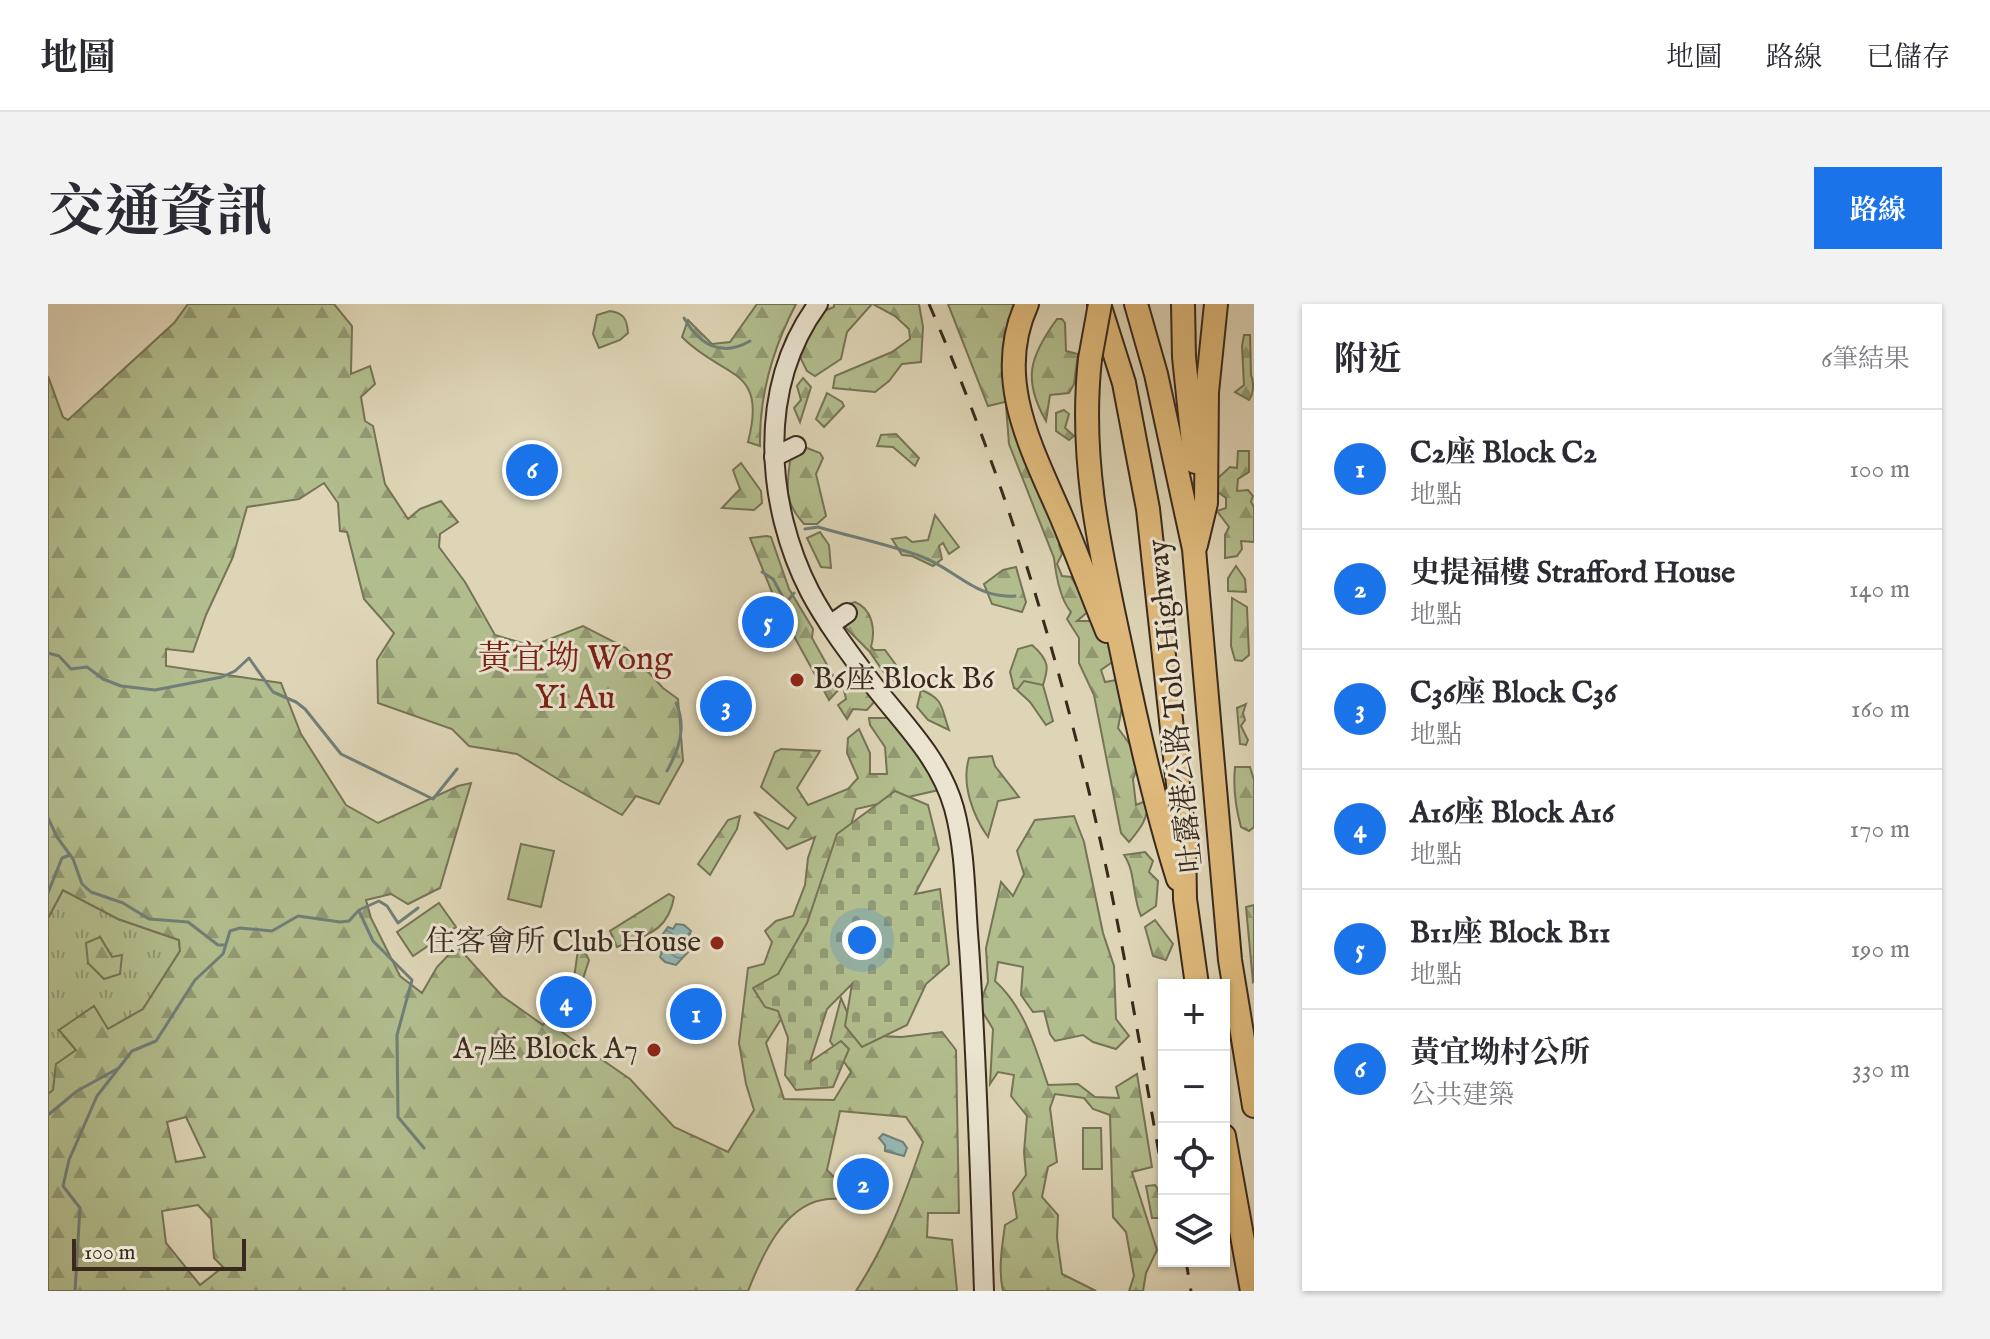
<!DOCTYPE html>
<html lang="zh-TW">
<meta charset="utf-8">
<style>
body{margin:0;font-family:"IM FELL English","Noto Serif TC",serif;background:#f2f2f3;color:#2b2b33}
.controls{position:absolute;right:24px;bottom:24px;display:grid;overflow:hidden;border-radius:0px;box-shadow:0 2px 6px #0004}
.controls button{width:72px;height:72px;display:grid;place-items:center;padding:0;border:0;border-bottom:2px solid #e1e1e2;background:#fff;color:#2b2b33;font:40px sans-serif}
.scale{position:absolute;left:24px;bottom:20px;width:174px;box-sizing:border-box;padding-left:8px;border:4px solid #3a2a1e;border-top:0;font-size:22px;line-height:28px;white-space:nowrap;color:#3a2a1e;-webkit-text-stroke:6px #eae4d0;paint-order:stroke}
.you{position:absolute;left:814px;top:636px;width:28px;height:28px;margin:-20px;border:6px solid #fff;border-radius:50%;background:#1a73e8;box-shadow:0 0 0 12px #1a73e833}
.badge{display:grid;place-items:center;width:52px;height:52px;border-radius:50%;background:#1a73e8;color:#fff;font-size:26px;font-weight:700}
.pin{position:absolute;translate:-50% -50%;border:4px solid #fff;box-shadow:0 2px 8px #0006}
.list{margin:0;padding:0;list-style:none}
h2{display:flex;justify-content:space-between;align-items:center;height:104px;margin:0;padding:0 32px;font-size:34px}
h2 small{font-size:26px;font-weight:400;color:#7c7c81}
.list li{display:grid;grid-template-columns:52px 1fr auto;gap:24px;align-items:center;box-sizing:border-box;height:120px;padding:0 32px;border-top:2px solid #e1e1e2}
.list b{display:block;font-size:30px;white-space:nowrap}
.list p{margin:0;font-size:26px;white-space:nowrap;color:#7c7c81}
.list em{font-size:26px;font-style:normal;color:#7c7c81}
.icon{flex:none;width:44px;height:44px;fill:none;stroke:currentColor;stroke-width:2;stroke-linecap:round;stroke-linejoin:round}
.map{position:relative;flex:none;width:1206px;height:987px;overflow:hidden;border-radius:0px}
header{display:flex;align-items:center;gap:48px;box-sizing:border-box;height:112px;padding:0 40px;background:#fff;border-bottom:2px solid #e1e1e2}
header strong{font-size:38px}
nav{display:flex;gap:44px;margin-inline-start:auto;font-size:28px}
.intro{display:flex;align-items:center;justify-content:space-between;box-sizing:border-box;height:192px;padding:0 48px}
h1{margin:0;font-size:56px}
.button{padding:20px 36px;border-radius:0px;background:#1a73e8;color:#fff;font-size:28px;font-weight:700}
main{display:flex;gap:48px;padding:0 48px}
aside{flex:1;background:#fff;border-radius:0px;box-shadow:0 2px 6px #0004}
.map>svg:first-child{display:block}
</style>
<header>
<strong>地圖</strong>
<nav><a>地圖</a><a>路線</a><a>已儲存</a></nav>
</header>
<div class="intro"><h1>交通資訊</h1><a class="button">路線</a></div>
<main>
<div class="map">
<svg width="1206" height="987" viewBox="0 0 1206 987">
<defs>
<pattern id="grass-tufts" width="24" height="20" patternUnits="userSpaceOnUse" patternTransform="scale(2)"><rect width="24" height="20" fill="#b2bd8d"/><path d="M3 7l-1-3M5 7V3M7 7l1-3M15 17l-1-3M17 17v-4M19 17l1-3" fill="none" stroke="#929a73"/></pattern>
<pattern id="forest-firs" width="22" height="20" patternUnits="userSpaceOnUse" patternTransform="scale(2)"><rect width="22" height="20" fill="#b2bd8d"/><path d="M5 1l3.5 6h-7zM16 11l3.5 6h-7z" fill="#929a73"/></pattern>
<pattern id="cemetery-stones" width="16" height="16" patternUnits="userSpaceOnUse" patternTransform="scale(2)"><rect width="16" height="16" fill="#b2bd8d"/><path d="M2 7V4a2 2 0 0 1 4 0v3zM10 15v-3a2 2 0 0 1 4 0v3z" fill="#929a73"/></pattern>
<pattern id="water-waves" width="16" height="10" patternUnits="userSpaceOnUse" patternTransform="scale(2)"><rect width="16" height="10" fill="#94b8b4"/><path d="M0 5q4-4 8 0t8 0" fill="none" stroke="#7a9692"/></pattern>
</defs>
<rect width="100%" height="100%" fill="#ded5b6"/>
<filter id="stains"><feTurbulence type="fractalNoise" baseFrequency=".0025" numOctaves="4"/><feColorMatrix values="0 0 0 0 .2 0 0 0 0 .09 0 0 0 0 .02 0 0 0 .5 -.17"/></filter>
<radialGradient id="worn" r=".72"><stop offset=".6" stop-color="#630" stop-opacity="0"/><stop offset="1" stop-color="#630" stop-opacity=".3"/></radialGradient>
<path fill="url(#grass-tufts)" stroke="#767456" stroke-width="2" fill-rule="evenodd" d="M 15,586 L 70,615 L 131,636 L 132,647 L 95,705 L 60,725 L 11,726 L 28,746 L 5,787 L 0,790 L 0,614 ZM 52,633 L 64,653 L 73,652 L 40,659 Z"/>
<g fill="url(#forest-firs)" stroke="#767456" stroke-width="2" fill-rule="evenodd">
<path d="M 140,0 L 286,0 L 304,22 L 303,70 L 322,62 L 327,80 L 313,93 L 317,117 L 325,122 L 337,180 L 360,215 L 372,205 L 393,197 L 410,218 L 392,230 L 391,243 L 417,278 L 447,331 L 484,342 L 535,322 L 578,344 L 615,384 L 630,395 L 635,457 L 611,500 L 588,492 L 574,511 L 513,477 L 469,450 L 421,442 L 404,425 L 330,399 L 329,356 L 346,329 L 316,295 L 299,228 L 292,227 L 290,199 L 276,179 L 251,195 L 199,203 L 185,253 L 158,311 L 145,348 L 118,345 L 118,362 L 233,379 L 253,430 L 298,501 L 330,519 L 410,482 L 423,479 L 392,584 L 360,600 L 343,590 L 318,596 L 323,614 L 352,672 L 374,689 L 389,663 L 409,642 L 454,692 L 495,721 L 498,717 L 582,775 L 626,823 L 680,848 L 706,806 L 698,780 L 691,739 L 700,664 L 716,660 L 724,638 L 717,627 L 728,617 L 745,612 L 757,581 L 760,554 L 767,533 L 739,545 L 706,508 L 740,525 L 748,514 L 713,483 L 727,448 L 733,445 L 772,447 L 749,484 L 760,501 L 800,485 L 810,474 L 799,449 L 800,434 L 811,425 L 822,449 L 822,470 L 839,470 L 837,443 L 822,421 L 821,414 L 843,414 L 895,485 L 808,505 L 745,696 L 718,739 L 736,795 L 786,796 L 803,768 L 782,737 L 793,694 L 809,731 L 854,733 L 894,728 L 908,746 L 911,909 L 880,909 L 879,933 L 904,936 L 909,987 L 808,987 C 840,937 856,894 875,838 L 858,813 L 792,807 L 779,866 L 789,876 L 805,878 L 800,895 C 792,895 782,894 774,896 C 735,903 713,954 700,987 L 0,987 L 0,790 L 5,786 L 8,760 L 28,746 L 11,726 L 46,702 L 60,725 L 95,705 L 132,647 L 131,636 L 70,615 L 15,586 L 0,614 L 0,72 L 15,113 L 20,116 L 126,19 ZM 138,813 L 157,853 L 128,858 L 119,818 ZM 150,901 L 163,915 L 166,954 L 175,963 L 152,981 L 118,939 L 114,907 Z"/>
<path d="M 709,0 L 748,0 C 725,44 711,92 712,142 L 700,138 C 720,62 675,75 634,33 L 640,16 L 664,40 L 682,38 Z"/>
<polygon points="786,0 824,0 799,28 793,55 767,72 759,67 752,53 770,2 776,7 786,3"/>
<polygon points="825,0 871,0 875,23 873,58 854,60 841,77 827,88 785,84 787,72 844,48 862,35 861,25 847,12"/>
<polygon points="900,0 969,0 961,97 940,102"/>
<path d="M 562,7 C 576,9 579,15 580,29 L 572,36 L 551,44 L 545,30 L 549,11 Z"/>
<path d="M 1009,15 L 1014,15 L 1017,19 L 1018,47 L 1030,50 L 1026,80 L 1021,89 L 1002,91 L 998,117 C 974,75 982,52 1009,15 Z"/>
<path d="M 1196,31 L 1202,31 L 1203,71 C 1206,78 1206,89 1201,96 L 1187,88 L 1196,81 L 1194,42 Z"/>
<polygon points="755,74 763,83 752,118 746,104 753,96 749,82"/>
<polygon points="779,89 794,98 796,102 776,123 768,115"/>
<path d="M 972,97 L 1015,234 L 1011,241 L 1014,250 L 1009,260 L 1014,272 L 1023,273 L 1043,305 L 1029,317 L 1048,317 L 1067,353 L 1066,357 L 1053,366 L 1057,378 L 1069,376 L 1075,398 L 1070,424 L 1083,442 L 1091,460 L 1085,475 L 1088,501 L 1100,496 C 1100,515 1093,524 1081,538 L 1073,529 L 1046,391 L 1031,359 L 1031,334 L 1019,315 L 1023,308 C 1012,295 1008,272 1006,254 L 961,140 L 958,102 Z"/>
<polygon points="1016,106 1021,110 1017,124 1026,132 1021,136 1008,127 1008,109"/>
<polygon points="848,130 871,154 867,162 845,143 829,142 833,131"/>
<path d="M 759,144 L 772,149 L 775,154 L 768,170 L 778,212 L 769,220 L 756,220 C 733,195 740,180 743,148 Z"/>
<polygon points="1190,147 1201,147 1201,168 1190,175 1189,187 1200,186 1205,192 1203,198 1206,203 1206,238 1193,237 1194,245 1189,252 1177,254 1177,231 1181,223 1169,207 1178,204 1178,194 1167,186 1170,174 1182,163 1189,164"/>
<polygon points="693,159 713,187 714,199 706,206 674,204 692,185 685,166"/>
<polygon points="887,211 911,243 901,250 895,239 891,242 894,255 885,262 864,252 854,251 844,235 858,233 864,238 880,236"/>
<polygon points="772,228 781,241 783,264 773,263 759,234"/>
<polygon points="719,232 723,233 741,285 765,325 764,334 792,384 781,396 730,303 702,234"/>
<polygon points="1188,262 1197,275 1198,288 1180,287 1180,274"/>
<polygon points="968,263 978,298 974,308 944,300 936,280 955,266"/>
<polygon points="1184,294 1199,303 1201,351 1194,357 1187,356 1183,342"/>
<path d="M 807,298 C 824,305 828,325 823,343 L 826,346 L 837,346 L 848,361 L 845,376 L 837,370 L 821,347 L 796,322 L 795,302 Z"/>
<path d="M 984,341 C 1007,361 998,368 991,394 L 966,384 L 962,368 L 970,345 Z"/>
<polygon points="808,371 827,397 819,406 805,405 799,415 790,401 798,395 794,378"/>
<path d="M 873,386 C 897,395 893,405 901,426 L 880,416 L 869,403 Z"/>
<polygon points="1198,400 1195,409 1197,416 1193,422 1200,436 1198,441 1192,440 1189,404"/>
<path d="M 944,452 L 947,462 L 971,493 L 950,497 L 940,533 C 925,512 913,480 921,454 Z"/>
<path d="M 1187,463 L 1202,463 L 1206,476 L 1206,523 L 1201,527 L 1193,523 C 1188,505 1185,483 1187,463 Z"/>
<polygon points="692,512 689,525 662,571 650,560 680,516"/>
<path d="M 1026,512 L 1036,538 L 1055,629 L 1066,662 L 1068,715 L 1081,732 L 1068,745 L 1045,738 L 1035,731 L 1007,737 L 1002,730 L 996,707 L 985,708 L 973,691 L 975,663 L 950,658 L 947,677 C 977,704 987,743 1000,781 L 1030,780 L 1047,793 L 1071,794 L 1068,783 L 1089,770 L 1104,863 L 1084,868 L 1109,946 L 1098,969 L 1095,987 L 1081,987 L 1086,972 L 1078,928 L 1065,913 L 1062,811 L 1045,805 L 1036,794 L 1007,790 L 1002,804 L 1009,858 L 1000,863 L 994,893 L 1010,911 L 1009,934 L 1014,970 L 1048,987 L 955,987 C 950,965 954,943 957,921 L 969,914 L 965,889 L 978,871 L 976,848 L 979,812 L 963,792 L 966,771 L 950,768 L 942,780 L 945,725 L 931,702 L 940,678 L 938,644 L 953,578 L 965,592 L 976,570 L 969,547 L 987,516 Z"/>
<path d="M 1097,548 L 1105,557 L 1101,568 L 1110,577 L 1108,602 L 1093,612 C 1084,593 1088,568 1076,551 Z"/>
<path d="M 621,590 L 626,593 C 620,628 598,631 569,643 L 562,627 Z"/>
<polygon points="1206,601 1206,677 1205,678 1198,603"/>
<polygon points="1107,616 1125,640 1118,656 1105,652 1097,623"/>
<polygon points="52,633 64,653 74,651 72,670 56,675 40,659 38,639"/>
<polygon points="530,646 536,646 541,656 535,675 526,674"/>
<polygon points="1107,881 1110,885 1116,914 1104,914 1098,882"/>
</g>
<polygon fill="url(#cemetery-stones)" stroke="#767456" stroke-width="2" points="847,487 880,501 891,545 867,590 892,585 901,660 878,680 859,721 814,743 797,722 804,680 779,705 762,758 793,737 801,745 785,783 748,786 737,771 740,734 730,707 717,703 705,684 730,670 759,619 789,530"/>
<g fill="#b2bd8d" stroke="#767456" stroke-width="2">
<polygon points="976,377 995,381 1005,417 998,421 982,398 969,386"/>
<polygon points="473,540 506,547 493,603 460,595"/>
<polygon points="391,599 408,623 365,652 349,628"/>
<polygon points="1035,824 1053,824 1054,865 1035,865"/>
</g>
<g fill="url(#water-waves)" stroke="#707f78" stroke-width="2">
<polygon points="628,620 636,621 643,627 641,632 644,634 641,647 628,661 617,658 612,653 614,648 609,646 612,634 620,623 625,625"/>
<polygon points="835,830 855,838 859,844 856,852 837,847 837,841 831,834"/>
</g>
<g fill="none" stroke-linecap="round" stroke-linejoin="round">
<g stroke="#707f78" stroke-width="3">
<path d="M 636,14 C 651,40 673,54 702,37"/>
<path d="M 757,225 L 770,223 C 804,233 839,240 872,252 C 908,265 927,295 967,292"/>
<polyline points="714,268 725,275 738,299 746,289"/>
<polyline points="0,349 11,352 23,365 39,363 55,375 73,382 107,386 174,373 187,367 201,354 225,388 248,398 257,405 293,450 385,495 409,465"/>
<path d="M 619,467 C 631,445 639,423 628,399"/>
<polyline points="0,514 9,533 25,555 34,580 43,588 75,599 101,615 140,618 170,641 177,641"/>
<polyline points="0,589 14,554 22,551"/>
<polyline points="311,607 325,637 364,676 349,731 350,813 376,844"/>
<polyline points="0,811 29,787 69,765"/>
<polyline points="27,987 32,904 15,882 21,856 49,792 84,747 108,737 147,676 175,650 182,627 192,624 224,627 250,612 292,618 301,617 311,606 331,597 339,602 350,619 370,604"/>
</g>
<defs>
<g id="secondary">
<path d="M 770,0 C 709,83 717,200 762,288 C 778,318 799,346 820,374 C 851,416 891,451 906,504 C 918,548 917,596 921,642 C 929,757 932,872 936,987"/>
<polyline points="726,153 748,142"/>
<polyline points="782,321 799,309"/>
</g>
<g id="motorway">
<path d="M 979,0 C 945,74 983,143 1013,212 C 1029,250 1043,288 1059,327"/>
<polyline points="1051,0 1076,79 1100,205 1136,535 1137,595 1149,681"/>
<polyline points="1088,0 1108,70 1146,245 1182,656 1206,802"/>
<polyline points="1135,0 1136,53 1147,158"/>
<path d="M 1042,55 C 1031,156 1052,246 1073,344 C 1089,422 1106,499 1130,575"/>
<polyline points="1148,241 1158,199 1159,88 1168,0"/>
<polyline points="1176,832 1204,987"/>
</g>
</defs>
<use href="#secondary" stroke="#3a2a1e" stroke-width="22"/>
<use href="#motorway" stroke="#3a2a1e" stroke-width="26"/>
<use href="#secondary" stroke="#eae4d0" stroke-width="18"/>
<use href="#motorway" stroke="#dfba7b" stroke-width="22"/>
<g stroke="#3a2a1e" stroke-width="3" stroke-dasharray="14 14" stroke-linecap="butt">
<path d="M 881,0 C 957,175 1014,362 1055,549 C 1079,658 1096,768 1116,877"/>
<polyline points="1138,957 1143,987"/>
</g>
<defs>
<polyline id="motorway-bridge" points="1042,55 1052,0"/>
</defs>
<use href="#motorway-bridge" stroke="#3a2a1e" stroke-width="26" stroke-linecap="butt"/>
<use href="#motorway-bridge" stroke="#dfba7b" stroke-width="22"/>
</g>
<g fill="#8f2418" stroke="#eae4d0" stroke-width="3">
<circle cx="749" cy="376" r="8"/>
<circle cx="669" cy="639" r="8"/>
<circle cx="606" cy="746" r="8"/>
</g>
<g text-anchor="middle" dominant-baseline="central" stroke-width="6" stroke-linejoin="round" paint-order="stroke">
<g font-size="30" fill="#3a2a1e" stroke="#eae4d0" text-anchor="end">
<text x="765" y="376" text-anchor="start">B6座 Block B6</text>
<text x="653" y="639">住客會所 Club House</text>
<text x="590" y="746">A7座 Block A7</text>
</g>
<g font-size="30" fill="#3a2a1e" stroke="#eae4d0">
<text transform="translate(1128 402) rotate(-96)">吐露港公路 Tolo Highway</text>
</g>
<g font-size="34" fill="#7a1f14" stroke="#eae4d0">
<text x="527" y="355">黃宜坳 Wong<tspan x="527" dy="39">Yi Au</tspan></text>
</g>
</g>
<rect width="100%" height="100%" filter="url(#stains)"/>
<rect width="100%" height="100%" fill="url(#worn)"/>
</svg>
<div class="controls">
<button>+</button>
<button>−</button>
<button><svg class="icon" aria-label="locate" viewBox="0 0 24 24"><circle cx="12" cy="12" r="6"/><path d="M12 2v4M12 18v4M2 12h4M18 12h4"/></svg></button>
<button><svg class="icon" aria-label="layers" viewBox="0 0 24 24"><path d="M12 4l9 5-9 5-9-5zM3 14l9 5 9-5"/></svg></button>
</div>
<div class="scale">100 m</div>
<div class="you"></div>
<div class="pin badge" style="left:648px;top:710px">1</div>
<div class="pin badge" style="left:815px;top:880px">2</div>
<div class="pin badge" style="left:678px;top:402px">3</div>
<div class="pin badge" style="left:518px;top:698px">4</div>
<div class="pin badge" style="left:720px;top:318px">5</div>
<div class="pin badge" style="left:484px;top:166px">6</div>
</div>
<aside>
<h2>附近<small>6筆結果</small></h2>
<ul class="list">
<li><span class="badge">1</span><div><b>C2座 Block C2</b><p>地點</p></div><em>100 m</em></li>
<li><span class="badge">2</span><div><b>史提福樓 Strafford House</b><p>地點</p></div><em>140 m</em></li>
<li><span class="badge">3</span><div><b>C36座 Block C36</b><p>地點</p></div><em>160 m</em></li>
<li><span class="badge">4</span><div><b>A16座 Block A16</b><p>地點</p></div><em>170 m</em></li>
<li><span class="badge">5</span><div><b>B11座 Block B11</b><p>地點</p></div><em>190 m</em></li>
<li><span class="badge">6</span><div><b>黃宜坳村公所</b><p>公共建築</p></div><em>330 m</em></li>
</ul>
</aside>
</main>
